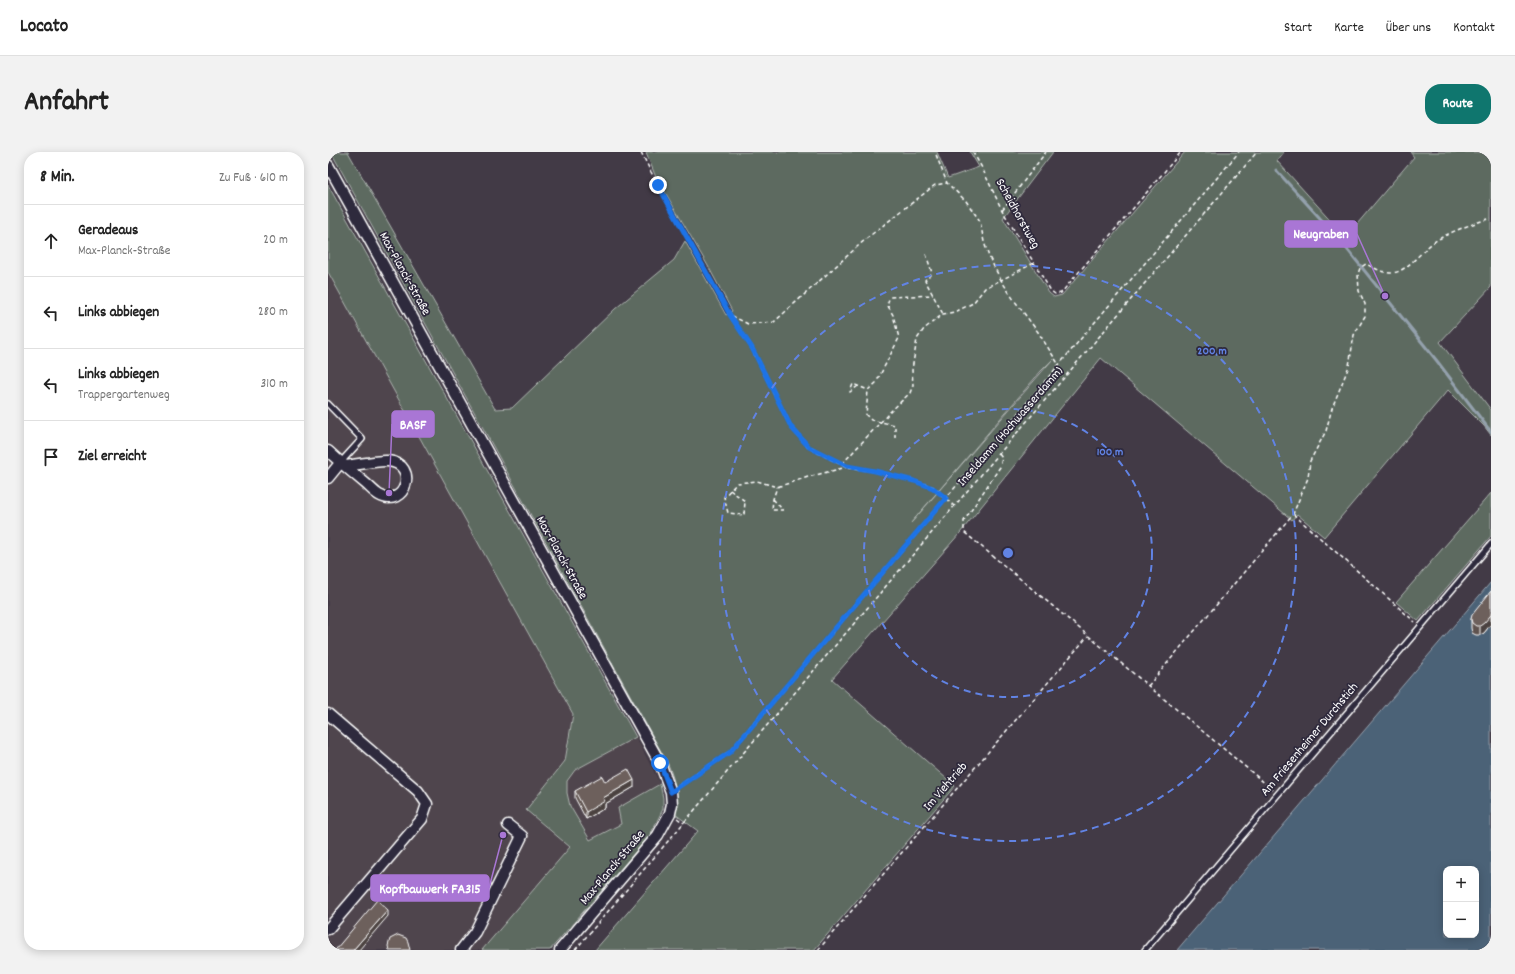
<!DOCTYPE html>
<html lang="de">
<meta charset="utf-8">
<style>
body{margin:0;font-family:Dekko,sans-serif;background:#f2f2f2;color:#222}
.controls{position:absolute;right:12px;bottom:12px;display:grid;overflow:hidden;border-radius:8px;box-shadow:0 2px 10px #0003}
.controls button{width:36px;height:36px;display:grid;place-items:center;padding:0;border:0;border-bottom:1px solid #e0e0e0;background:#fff;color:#222;font:20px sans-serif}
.stop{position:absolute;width:12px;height:12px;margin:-9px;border:3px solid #1a73e8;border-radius:50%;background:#fff}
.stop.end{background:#1a73e8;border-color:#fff;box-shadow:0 1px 4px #0008}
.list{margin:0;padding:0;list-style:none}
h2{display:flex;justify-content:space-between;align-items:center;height:52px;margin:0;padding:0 16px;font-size:17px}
h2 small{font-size:13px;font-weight:400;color:#767676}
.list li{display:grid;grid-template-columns:26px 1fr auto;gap:12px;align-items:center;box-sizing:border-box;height:72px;padding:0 16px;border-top:1px solid #e0e0e0}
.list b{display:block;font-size:15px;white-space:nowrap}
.list p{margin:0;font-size:13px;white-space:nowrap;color:#767676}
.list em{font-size:13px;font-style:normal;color:#767676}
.icon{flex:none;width:22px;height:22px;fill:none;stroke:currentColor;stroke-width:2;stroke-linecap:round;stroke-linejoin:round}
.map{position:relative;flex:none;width:1163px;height:798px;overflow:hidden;border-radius:16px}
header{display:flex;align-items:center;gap:24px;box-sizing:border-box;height:56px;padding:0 20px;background:#fff;border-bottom:1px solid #e0e0e0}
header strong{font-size:19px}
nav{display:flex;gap:22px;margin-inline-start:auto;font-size:14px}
.intro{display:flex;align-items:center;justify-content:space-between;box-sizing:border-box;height:96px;padding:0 24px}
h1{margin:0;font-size:28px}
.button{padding:10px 18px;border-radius:16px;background:#0f766e;color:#fff;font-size:14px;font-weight:700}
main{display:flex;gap:24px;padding:0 24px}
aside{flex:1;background:#fff;border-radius:16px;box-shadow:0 2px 10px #0003}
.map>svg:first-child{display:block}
</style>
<header>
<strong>Locato</strong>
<nav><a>Start</a><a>Karte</a><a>Über uns</a><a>Kontakt</a></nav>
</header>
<div class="intro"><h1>Anfahrt</h1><a class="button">Route</a></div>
<main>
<aside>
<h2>8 Min.<small>Zu Fuß · 610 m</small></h2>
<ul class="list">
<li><svg class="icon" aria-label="ahead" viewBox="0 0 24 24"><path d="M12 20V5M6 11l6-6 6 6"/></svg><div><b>Geradeaus</b><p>Max-Planck-Straße</p></div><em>20 m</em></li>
<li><svg class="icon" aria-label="left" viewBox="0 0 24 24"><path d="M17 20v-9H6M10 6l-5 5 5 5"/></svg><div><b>Links abbiegen</b></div><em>280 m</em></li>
<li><svg class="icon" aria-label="left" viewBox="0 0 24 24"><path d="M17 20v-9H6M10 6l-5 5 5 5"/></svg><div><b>Links abbiegen</b><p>Trappergartenweg</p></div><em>310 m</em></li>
<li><svg class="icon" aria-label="arrive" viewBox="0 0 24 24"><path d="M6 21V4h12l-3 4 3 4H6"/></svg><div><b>Ziel erreicht</b></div></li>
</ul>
</aside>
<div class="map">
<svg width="1163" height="798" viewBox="0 0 1163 798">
<rect width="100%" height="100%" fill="#423a46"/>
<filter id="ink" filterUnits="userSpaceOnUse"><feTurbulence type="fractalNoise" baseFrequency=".025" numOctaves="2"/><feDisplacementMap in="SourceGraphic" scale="8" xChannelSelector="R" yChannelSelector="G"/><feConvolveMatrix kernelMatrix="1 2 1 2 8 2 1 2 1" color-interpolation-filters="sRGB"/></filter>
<g filter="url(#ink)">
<g fill="#4f454d">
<polygon points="0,120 245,562 237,609 199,658 242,695 154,798 0,798"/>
<polygon points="308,585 332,632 290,656 293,672 263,689 242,654 239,641 239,629 247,618"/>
</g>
<g fill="#5d6b61" stroke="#aeb5b0" fill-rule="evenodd">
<path d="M 3,0 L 20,0 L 167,257 L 184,256 L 287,157 L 346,108 L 357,89 L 398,163 L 404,159 L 380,114 L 327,23 L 318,0 L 609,0 L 620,26 L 651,15 L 642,0 L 725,0 L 675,66 L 721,141 L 726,145 L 734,143 L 857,0 L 956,0 L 949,9 L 1018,85 L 1086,5 L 1082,0 L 1163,0 L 1163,135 L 1112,190 L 1163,258 L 1163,283 L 1156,274 L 1120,238 L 996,385 L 969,362 L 964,368 L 773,206 L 632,381 L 504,527 L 627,634 L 486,798 L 267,798 L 370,679 L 347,662 C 349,640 348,632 340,612 ZM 725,207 L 583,371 L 713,219 Z"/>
<polygon points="0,33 308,585 247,618 239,629 239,641 242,654 262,688 293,672 290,656 332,632 335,646 335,657 322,683 222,798 154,798 242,695 198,658 237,609 245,562 0,120"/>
<polygon points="1163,341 1163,384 1090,469 1068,450"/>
</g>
<path fill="#4c6277" stroke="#94a1ad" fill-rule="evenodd" d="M 1163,430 L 1163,798 L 849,798 ZM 1118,717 L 1148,717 L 1148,783 L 1118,783 Z"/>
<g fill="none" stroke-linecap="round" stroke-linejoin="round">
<polyline stroke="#94a1ad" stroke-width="3" points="948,18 1011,87 1109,209 1163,280"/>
<defs>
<g id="service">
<polyline points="0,252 34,287 13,310"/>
<polyline points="817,798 1163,392"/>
</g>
<g id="minor">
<polyline points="0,13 332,611 343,640 344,652 342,661 330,683 232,798"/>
<path d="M 0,299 C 12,310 25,321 37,331 C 42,335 46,340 51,343 C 77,358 92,312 60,309 C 49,308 29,313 17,314"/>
<polyline points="0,326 13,310"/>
<polyline points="0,562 90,639 99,652 94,667 0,777"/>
<polyline points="133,798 147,780 194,684 180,673"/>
</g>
</defs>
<use href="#service" stroke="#fff" stroke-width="8"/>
<use href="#minor" stroke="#fff" stroke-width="13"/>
<g stroke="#fff" stroke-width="1.5" stroke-dasharray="4 3" stroke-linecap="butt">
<polyline points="313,0 323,20 402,163 424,196 463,275 481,295 489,300 519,315 547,319 586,329 605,335 626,354"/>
<polyline points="645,0 654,16 674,58 723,139 727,142 733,141 853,0"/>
<polyline points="674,58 718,0"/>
<polyline points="598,102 604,121 597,128 615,162"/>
<polyline points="706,111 673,128 686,148 710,180 731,213"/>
<polyline points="404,164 420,172 446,170 539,86 607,33 619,31"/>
<polyline points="530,234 522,240 525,232 540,238"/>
<polyline points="567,286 567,273 543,268 538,263 540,238 548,231 571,186 565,163 559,152 562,145 605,143"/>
<polyline points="671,302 674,306 672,315 636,369 636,380 945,638"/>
<polyline points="514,312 562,260 582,241 585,233 584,218 589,187 596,177 615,162 627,160 645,151 657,136 673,128 661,105 656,90 652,69 638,49 619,31 607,0"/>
<polyline points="402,338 417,349 416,363 400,361 396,345 409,331 429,329 449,335 480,325 519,315"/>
<polyline points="445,347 455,358 444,358 445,347 449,335"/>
<polyline points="965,362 1087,470"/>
<path d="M 820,534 L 965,362 L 980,326 L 982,309 L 998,279 L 1004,256 L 1021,214 L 1026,183 L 1037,164 L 1037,152 L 1031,139 L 1030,122 L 1032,116 L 1038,112 C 1046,116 1055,121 1064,121 C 1079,120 1094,98 1106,90 C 1123,79 1144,72 1163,66"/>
<polyline points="351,634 402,600 569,404 911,0"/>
<polyline points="349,666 356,671"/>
<polyline points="247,798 929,0"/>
<polyline points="490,798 760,484"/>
</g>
<use href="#service" stroke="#2f2a3d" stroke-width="5"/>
<use href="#minor" stroke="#2f2a3d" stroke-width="10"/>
</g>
<g fill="#5e534f" stroke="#fff">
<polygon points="1163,439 1163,472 1156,481 1152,483 1148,483 1144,481 1143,476 1143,467"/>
<polygon points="277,630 306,635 277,652 277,656 258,667 247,646 247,639"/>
</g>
<g fill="#4c4340" stroke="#fff">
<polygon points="1163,463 1163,472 1156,481 1152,483 1152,474"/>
<polygon points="306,628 306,635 277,652 277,656 258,667 258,660 275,646"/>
<polygon points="60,758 60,764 31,798 25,798"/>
</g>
<g fill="#6d605c" stroke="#fff">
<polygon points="1163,439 1163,463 1156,471 1152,474 1148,474 1144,471 1143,467 1144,463"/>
<polygon points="300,617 306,628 275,646 277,649 258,660 247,639 274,624 277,630"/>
<polygon points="49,748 60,758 25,798 9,798 8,797"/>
<polygon points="70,783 78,786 80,790 82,798 61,798 60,794 62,787"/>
</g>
</g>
<g fill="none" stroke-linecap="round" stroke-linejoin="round" filter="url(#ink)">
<polyline stroke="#1a73e8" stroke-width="5" points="330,33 402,163 424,196 463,275 481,295 519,314 547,319 586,329 605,336 618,346 402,600 343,640 332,611"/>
</g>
<g fill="none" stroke="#6183e4" stroke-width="2" stroke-dasharray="7 5">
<circle cx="680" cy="401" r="144"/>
<circle cx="680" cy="401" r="288"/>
</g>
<g text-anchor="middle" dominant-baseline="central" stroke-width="3.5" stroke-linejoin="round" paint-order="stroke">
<g font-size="13" fill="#fff" stroke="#2f2a3d">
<text transform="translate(689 62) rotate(61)">Scheidhorstweg</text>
<text transform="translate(76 122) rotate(61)">Max-Planck-Straße</text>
<text transform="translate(683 275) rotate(-49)">Inseldamm (Hochwasserdamm)</text>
<text transform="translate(233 406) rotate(61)">Max-Planck-Straße</text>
<text transform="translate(982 588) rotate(-50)">Am Friesenheimer Durchstich</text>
<text transform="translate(618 635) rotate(-49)">Im Viehtrieb</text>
<text transform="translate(285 716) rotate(-50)">Max-Planck-Straße</text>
</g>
</g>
<circle cx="680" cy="401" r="6" fill="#6183e4" stroke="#2f2a3d" stroke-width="2"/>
<g font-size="12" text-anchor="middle" font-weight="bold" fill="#6183e4" stroke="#2f2a3d" stroke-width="3.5" stroke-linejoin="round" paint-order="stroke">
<text x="884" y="202">200 m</text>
<text x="782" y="303">100 m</text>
</g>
<path fill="none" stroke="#a976d5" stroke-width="1.5" d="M1057 144L1029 82M61 341L64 272M175 683L161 736"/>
<g fill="#a976d5" stroke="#2f2a3d" stroke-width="1.5">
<circle cx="1057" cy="144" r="4"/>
<circle cx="61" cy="341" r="4"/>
<circle cx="175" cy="683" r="4"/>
</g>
<g fill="#a976d5" stroke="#a976d5" stroke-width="1.5">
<rect x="957" y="69" width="72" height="26" rx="4"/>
<rect x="64" y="259" width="42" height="26" rx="4"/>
<rect x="43" y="723" width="118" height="26" rx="4"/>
</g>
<g font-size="14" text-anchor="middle" font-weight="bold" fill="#fff">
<text x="993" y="86">Neugraben</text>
<text x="85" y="277">BASF</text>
<text x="102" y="741">Kopfbauwerk FA315</text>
</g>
</svg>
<div class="controls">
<button>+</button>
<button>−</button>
</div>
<div class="stop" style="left:332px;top:611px"></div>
<div class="stop end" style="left:330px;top:33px"></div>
</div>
</main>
